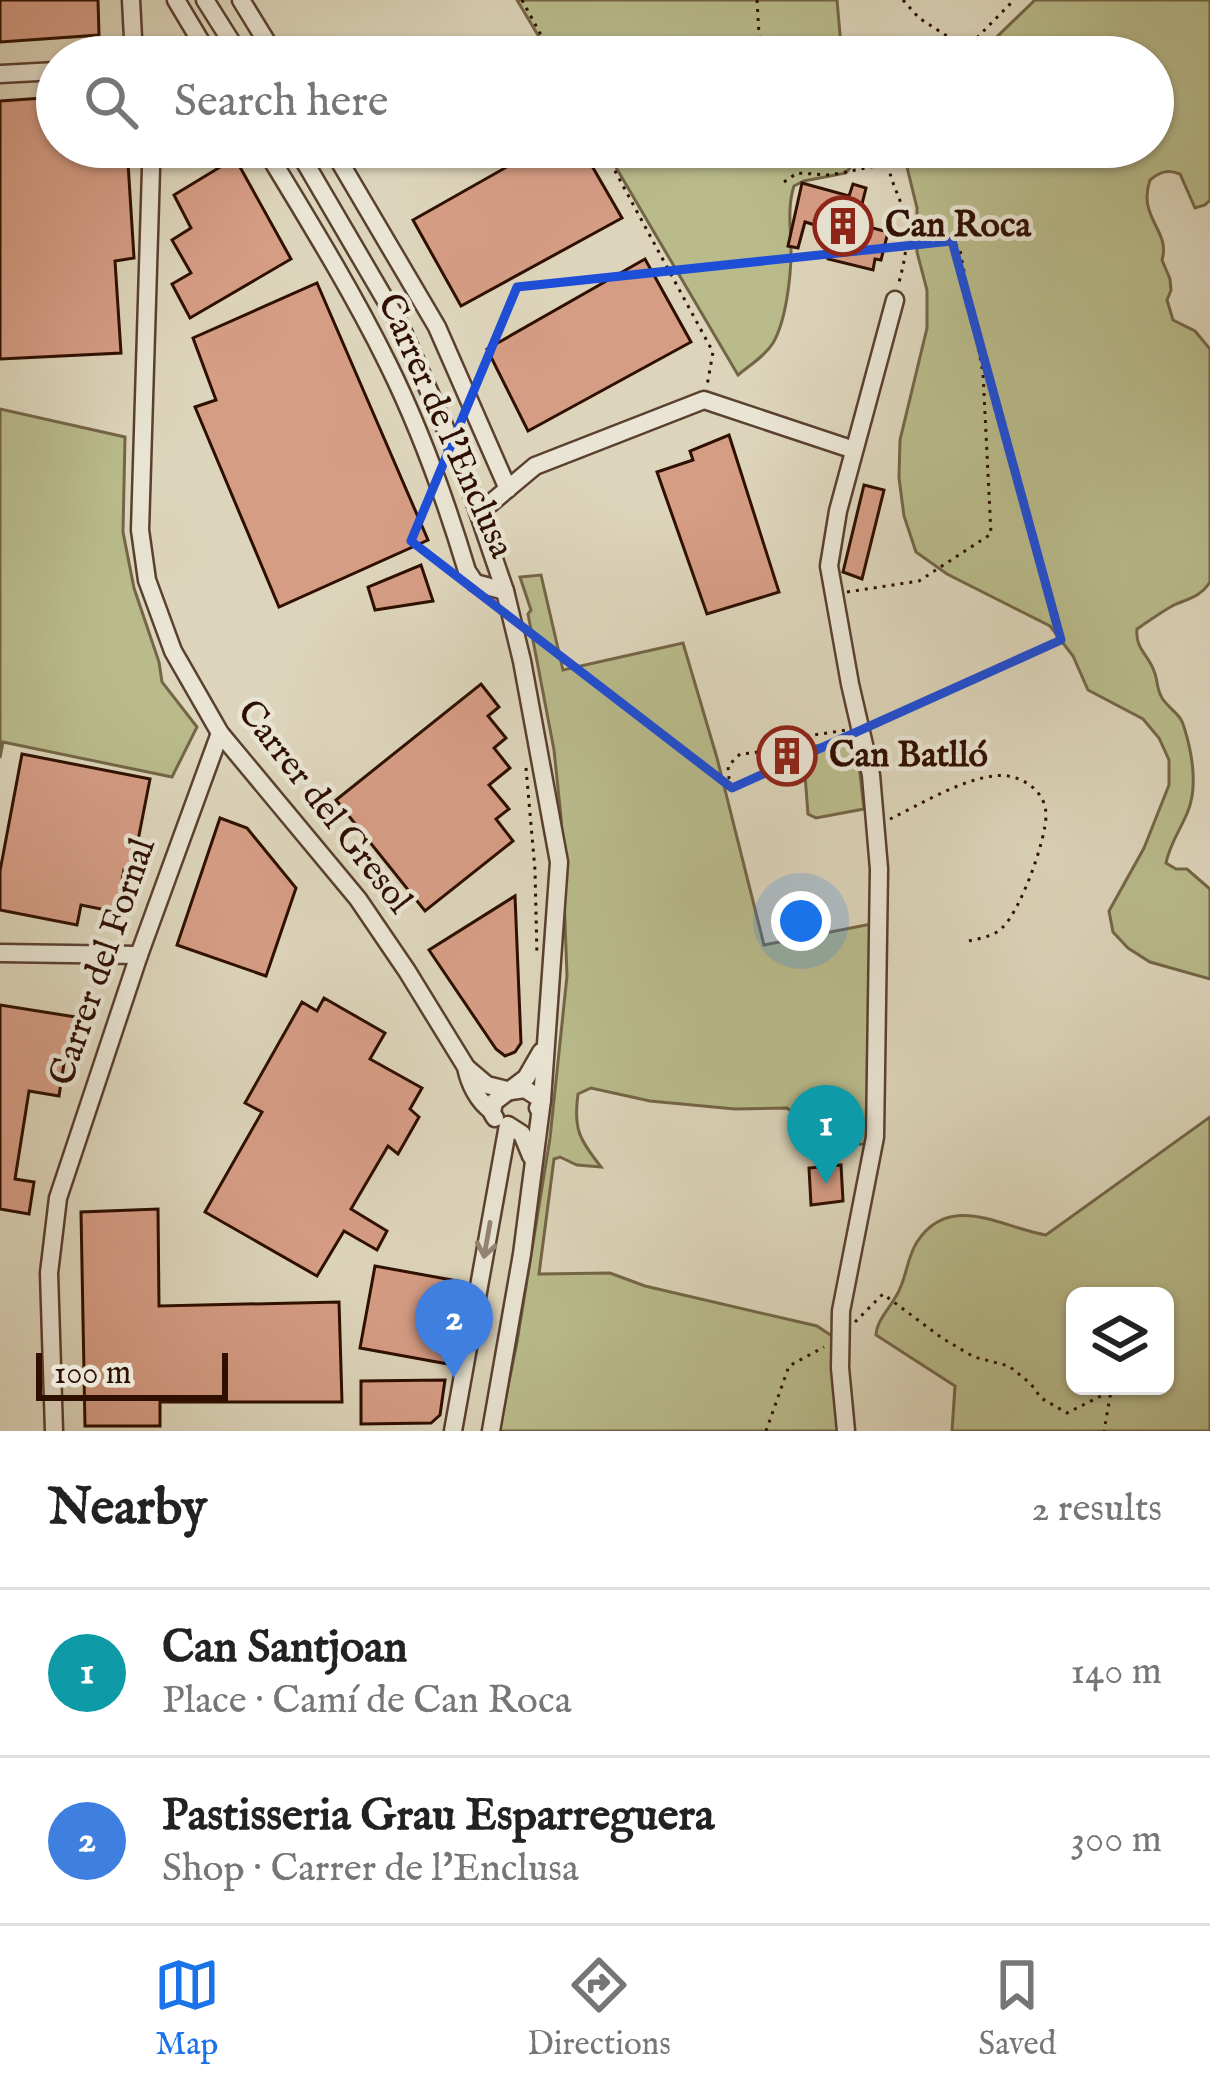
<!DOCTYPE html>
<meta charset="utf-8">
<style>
body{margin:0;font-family:"IM FELL English",serif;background:#f6f6f6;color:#222}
.controls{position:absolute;right:36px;bottom:36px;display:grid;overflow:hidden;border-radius:18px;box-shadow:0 3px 9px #0004}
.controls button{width:108px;height:108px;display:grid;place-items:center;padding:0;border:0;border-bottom:3px solid #e0e0e0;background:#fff;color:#222;font:60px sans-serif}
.scale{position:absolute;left:36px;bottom:30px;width:192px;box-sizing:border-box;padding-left:12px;border:6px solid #2e0f00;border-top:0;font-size:33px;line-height:42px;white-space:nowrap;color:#2e0f00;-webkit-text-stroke:9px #e9e4d3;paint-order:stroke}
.you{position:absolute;left:801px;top:921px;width:42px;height:42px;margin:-30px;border:9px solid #fff;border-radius:50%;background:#1a73e8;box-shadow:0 0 0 18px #1a73e833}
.badge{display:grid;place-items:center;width:78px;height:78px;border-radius:50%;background:#1a73e8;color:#fff;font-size:39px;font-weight:700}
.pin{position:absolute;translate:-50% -99px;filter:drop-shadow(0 3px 6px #0008)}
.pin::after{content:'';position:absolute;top:63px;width:42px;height:36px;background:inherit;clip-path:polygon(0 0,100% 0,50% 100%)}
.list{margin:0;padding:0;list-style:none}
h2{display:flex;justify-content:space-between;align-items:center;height:156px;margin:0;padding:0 48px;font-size:51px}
h2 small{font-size:39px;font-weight:400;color:#767676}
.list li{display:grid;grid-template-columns:78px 1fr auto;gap:36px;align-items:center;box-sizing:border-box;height:168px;padding:0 48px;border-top:3px solid #e0e0e0}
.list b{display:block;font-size:45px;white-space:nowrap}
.list p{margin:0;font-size:39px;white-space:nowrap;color:#767676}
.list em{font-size:39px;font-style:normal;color:#767676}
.icon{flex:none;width:66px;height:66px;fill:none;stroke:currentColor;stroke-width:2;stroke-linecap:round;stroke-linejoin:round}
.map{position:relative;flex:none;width:1210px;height:1431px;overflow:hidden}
.search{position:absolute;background:#fff;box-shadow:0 3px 9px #0004;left:36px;right:36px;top:36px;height:132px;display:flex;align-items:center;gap:30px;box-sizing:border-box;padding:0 42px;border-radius:66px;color:#767676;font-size:45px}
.sheet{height:492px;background:#fff}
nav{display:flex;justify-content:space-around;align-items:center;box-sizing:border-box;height:168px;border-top:3px solid #e0e0e0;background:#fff;font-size:33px;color:#767676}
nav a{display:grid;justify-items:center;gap:6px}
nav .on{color:#1a73e8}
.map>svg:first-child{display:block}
</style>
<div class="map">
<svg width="1210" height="1431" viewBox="0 0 1210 1431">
<rect width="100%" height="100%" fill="#ddd5bb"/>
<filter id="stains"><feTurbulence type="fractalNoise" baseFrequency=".00167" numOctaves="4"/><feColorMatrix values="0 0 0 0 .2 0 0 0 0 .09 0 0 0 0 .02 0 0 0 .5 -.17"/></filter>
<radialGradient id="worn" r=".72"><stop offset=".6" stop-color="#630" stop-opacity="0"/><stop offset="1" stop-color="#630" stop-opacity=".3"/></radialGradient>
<g fill="#b9bb8b" stroke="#746546" stroke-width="3" fill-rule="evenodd">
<polygon points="517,0 837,0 842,57 551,57"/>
<path d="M 1035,0 L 1210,0 L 1210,200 L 1205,205 L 1195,208 L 1180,174 C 1167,169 1160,172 1150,180 C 1137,218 1171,230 1162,260 L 1170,279 L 1171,290 L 1167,300 L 1173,320 L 1195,331 L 1210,349 L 1210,582 C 1200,597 1190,598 1174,605 C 1161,612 1149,621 1137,629 C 1135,649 1148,654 1154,671 C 1158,680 1156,688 1162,698 C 1169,709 1181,714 1184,727 C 1192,752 1198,786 1188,811 C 1181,829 1170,843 1166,863 L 1176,869 L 1187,869 L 1210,889 L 1210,979 L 1150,962 L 1128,948 L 1113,932 L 1109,911 L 1144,848 L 1169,785 L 1169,760 L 1159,738 L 1143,719 L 1088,690 L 1073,656 L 1050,626 L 947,574 L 916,552 L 904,516 L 899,478 L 900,440 L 927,328 L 927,290 L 917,252 L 917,208 L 907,167 L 908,147 L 1153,147 L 1153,57 L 976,57 Z"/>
<path d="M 604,147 L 854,147 L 853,164 L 846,173 L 804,181 L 794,186 C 787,207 791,229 791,251 C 791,277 786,321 773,343 C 765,356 750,365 738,375 Z"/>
<polygon points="0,409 125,437 123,532 134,588 159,662 162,682 197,727 172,777 3,742 0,758"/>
<path d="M 541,575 L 563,670 L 683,643 L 717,758 L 764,945 L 876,923 L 868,1144 L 802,1145 L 795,1114 L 787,1108 L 735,1109 L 650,1101 L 591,1088 L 578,1094 C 573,1130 580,1140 601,1167 L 577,1165 L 560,1157 L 554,1159 L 539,1274 L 610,1273 L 645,1286 L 817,1326 L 835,1338 L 843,1431 L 499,1431 L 517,1342 L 550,1138 L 567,976 L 561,817 L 554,750 L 528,614 L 531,610 L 520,577 Z"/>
<polygon points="856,737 864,809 816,818 808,814 803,749"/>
<path d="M 1210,1117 L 1210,1431 L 952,1431 L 955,1386 L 876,1335 C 877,1317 895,1304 901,1286 C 907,1272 908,1256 917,1242 C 950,1191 1003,1228 1046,1235 ZM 1075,1296 L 1165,1296 L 1165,1386 L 1075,1386 Z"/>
</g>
<g fill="#d69d85" stroke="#2e0f00" stroke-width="3">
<polygon points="0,0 98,0 99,35 0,42"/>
<polygon points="57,97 57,147 127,147 134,258 115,261 121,353 0,359 0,101"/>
<polygon points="542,147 581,147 622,218 461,306 413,220"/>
<polygon points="235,158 291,259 190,318 172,284 191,273 172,240 191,228 174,195"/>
<polygon points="802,183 849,196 853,184 866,188 857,224 888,232 881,260 875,259 873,270 828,259 835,231 805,222 798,248 788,246"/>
<polygon points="645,259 691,342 528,431 487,349"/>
<polygon points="317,283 428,540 279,607 195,407 216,400 193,338"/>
<polygon points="729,435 779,592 707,614 657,472 693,460 690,451"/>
<polygon points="864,485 884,490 862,579 843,572"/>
<polygon points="421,565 433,601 375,610 368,587"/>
<polygon points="481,684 499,707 488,716 506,738 494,748 510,768 489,785 509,809 496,819 513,841 425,911 336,800"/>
<polygon points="22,754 150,779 132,871 124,870 116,912 81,905 77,925 0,910 0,871"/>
<polygon points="220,818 247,828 296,888 266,976 177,945"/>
<polygon points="515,896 521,1043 515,1052 505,1056 496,1049 429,950"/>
<polygon points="324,998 385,1033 370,1059 422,1088 410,1109 419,1117 398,1154 388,1146 351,1209 387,1231 377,1250 344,1231 317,1276 205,1212 262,1112 245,1103 302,1002 317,1011"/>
<polygon points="0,1005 82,1018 76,1059 65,1057 59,1096 29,1091 15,1179 34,1182 29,1214 0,1209"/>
<polygon points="841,1165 843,1201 811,1205 809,1168"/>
<polygon points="158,1209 159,1306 339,1302 342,1402 160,1402 160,1426 85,1426 81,1212"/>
<polygon points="375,1266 463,1282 448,1364 360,1348"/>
<polygon points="445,1380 440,1415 431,1423 361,1424 361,1381"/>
</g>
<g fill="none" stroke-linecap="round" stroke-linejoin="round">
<defs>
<g id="minor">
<polyline points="131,0 134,57"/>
<polyline points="176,0 210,57"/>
<polyline points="205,0 241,57"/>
<polyline points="241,0 276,57"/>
<polyline points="0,74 57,71"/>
<path d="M 148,147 L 151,169 L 140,530 L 147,580 L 173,651 L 220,733 L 358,899 L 407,971 L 466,1067 C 469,1083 478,1102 492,1111"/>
<path d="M 264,147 C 307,218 351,289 388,364 C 421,431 446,501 467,571 L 475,583 L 505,591"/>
<polyline points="296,147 400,325 464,471 505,591 522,661 559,862 542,1100 522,1254 491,1431"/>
<polyline points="331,147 437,327 508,489"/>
<polyline points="479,513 535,466 704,400 854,450"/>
<polyline points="0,953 139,955"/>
<polyline points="467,1068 487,1085 511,1091 525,1089 542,1100 538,1108"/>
<polyline points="495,1118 492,1113 494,1102 526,1078 541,1052"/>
<polyline points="54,1431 49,1273 58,1198 139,955 220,733"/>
<polyline points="453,1431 508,1125 522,1134 531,1156"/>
<polyline points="846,1431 840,1368 841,1311 875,1137 879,869 871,775 850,684 829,566 838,511 895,300"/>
</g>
</defs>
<use href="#minor" stroke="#5a402f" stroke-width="21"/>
<g stroke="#2e0f00" stroke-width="3" stroke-dasharray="3 6" stroke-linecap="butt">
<polyline points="522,0 553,57"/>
<polyline points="757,0 759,35 766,57"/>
<polyline points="903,0 919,18 964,47"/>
<polyline points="958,57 1014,0"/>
<polyline points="602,147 713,352 707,386"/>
<polyline points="791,147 793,174"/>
<polyline points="830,147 847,160 864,167"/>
<path d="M 891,147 C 881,172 902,194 905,220 C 909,243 904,264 898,286"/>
<polyline points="784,182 797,173 830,175 886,164"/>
<polyline points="847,592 919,581 991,534 983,373 960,250 950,237 906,221"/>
<polyline points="526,768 535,870 537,956"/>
<polyline points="735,786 729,778 728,766 740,754 754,753 807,736 847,730"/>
<path d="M 890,819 C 921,804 958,781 993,776 C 1016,772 1046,788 1046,815 C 1046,840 1021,909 1003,927 C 995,936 981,938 969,941"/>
<polyline points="855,1322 883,1294 942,1338 974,1357 1009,1366 1031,1384 1041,1398 1067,1413 1111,1391 1104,1431"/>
<polyline points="766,1431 789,1366 824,1347"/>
</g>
<use href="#minor" stroke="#e9e4d3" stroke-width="16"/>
</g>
<defs><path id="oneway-shaft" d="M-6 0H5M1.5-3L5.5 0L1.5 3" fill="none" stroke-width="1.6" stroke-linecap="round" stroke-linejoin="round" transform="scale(3)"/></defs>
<use stroke="#958474" href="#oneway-shaft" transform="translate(487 1240) rotate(100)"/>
<path fill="none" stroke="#1d4ed8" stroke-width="9" stroke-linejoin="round" d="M 952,241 L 1061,640 L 732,788 L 411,541 L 517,287 Z"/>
<defs>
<symbol id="building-ring" viewBox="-11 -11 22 22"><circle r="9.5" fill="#e9e4d3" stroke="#8f2418" stroke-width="1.5"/><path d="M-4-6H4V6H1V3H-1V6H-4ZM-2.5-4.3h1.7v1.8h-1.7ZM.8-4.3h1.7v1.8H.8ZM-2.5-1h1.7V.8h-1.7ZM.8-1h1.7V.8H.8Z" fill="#8f2418"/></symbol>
</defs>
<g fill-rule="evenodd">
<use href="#building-ring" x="810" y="193" width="66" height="66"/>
<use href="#building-ring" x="754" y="723" width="66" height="66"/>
</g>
<g text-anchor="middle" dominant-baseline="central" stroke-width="9" stroke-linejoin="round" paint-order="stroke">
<g font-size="36" font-weight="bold" fill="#2e0f00" stroke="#e9e4d3" text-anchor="start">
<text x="885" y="226">Can Roca</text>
<text x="829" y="756">Can Batlló</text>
</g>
<g font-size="36" fill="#2e0f00" stroke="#e9e4d3">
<text transform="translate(445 426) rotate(66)">Carrer de l'Enclusa</text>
<text transform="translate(324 807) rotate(52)">Carrer del Gresol</text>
<text transform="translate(103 962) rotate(-71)">Carrer del Fornal</text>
</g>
</g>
<rect width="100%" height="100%" filter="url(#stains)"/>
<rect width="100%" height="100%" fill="url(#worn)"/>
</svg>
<div class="controls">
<button><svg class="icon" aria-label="layers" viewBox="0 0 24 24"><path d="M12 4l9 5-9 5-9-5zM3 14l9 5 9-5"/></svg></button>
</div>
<div class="scale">100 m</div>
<div class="you"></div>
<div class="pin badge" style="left:826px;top:1184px;background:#0f9aa8">1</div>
<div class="pin badge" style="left:454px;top:1378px;background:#3f7fe0">2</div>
<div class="search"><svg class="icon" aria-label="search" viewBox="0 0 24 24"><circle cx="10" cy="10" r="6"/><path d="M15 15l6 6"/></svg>Search here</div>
</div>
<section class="sheet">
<h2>Nearby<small>2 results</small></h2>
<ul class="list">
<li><span class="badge" style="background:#0f9aa8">1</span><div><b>Can Santjoan</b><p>Place · Camí de Can Roca</p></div><em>140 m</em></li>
<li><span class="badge" style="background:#3f7fe0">2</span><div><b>Pastisseria Grau Esparreguera</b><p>Shop · Carrer de l'Enclusa</p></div><em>300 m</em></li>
</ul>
</section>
<nav>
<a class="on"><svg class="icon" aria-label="map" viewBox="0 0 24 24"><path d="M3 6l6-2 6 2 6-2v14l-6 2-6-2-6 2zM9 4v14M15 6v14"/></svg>Map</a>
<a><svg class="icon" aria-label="directions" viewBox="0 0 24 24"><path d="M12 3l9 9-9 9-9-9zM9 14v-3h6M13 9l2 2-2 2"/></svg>Directions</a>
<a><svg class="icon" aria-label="saved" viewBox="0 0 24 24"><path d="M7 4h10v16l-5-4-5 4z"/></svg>Saved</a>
</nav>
